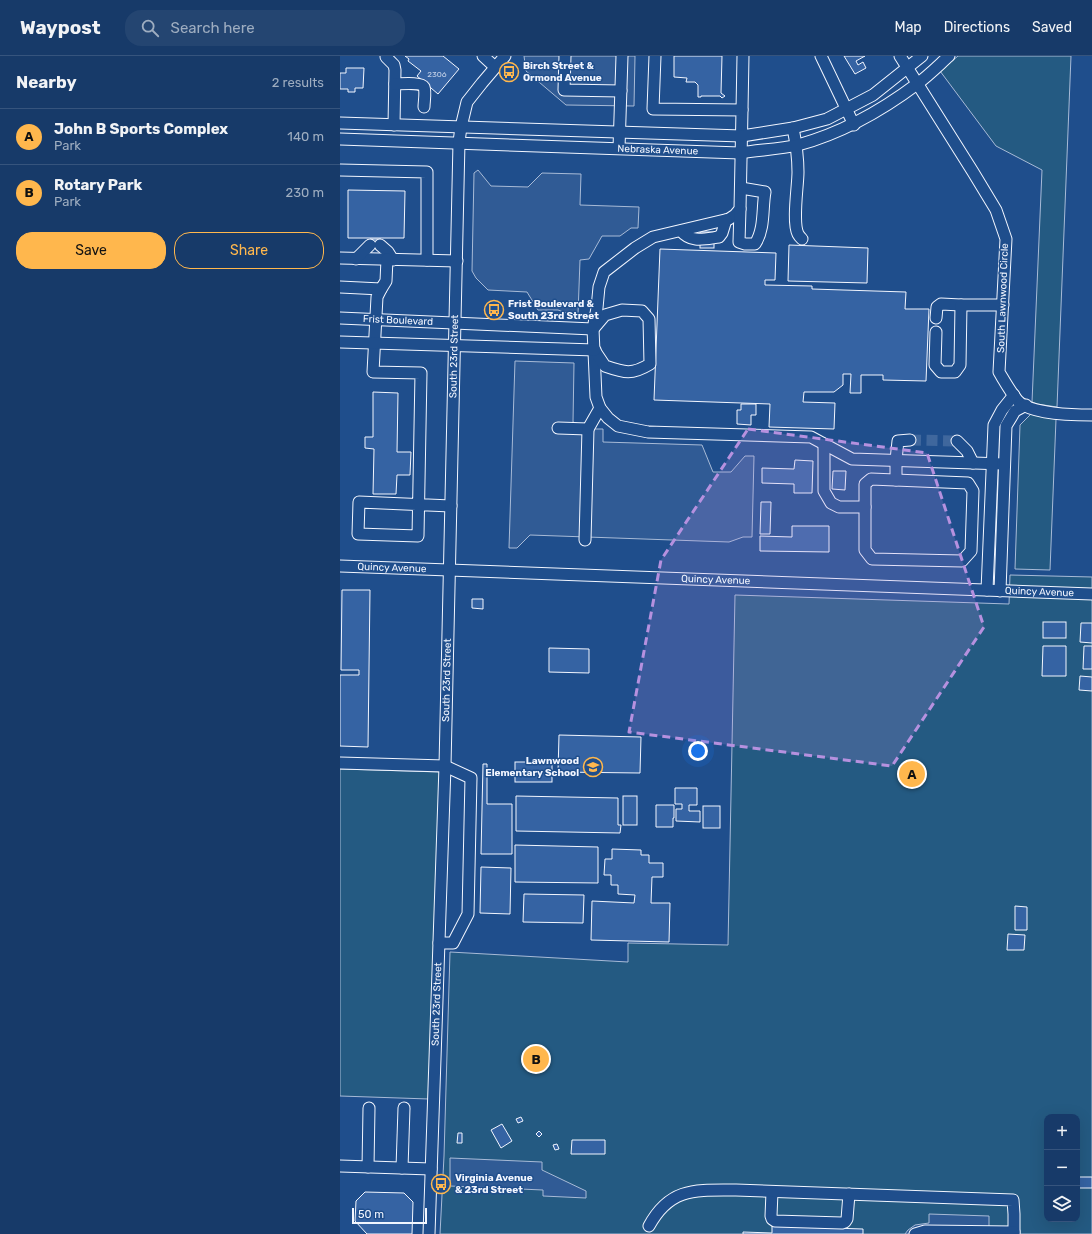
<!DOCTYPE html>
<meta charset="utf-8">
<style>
body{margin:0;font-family:Rubik,sans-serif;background:#244571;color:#f1f3f6}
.controls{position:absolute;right:12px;bottom:12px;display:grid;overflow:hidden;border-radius:8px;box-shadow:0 4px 16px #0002}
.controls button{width:36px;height:36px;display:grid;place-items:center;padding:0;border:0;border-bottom:1px solid #36547d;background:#173a69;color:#f1f3f6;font:20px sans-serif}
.scale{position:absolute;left:12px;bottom:10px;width:75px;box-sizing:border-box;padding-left:4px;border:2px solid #f2f6ff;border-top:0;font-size:11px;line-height:14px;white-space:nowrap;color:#f2f6ff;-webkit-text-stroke:3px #1f4e8c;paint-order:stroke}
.you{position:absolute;left:358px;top:695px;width:14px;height:14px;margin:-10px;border:3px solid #fff;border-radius:50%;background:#1a73e8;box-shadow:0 0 0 6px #1a73e833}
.badge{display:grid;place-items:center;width:26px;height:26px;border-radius:50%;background:#ffb74d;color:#111;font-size:13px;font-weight:700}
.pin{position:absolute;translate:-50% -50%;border:2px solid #fff;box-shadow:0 1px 4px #0006}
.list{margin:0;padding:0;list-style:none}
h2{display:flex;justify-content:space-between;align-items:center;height:52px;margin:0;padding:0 16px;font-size:17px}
h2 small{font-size:13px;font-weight:400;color:#9eadc0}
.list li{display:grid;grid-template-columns:26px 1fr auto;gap:12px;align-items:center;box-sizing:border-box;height:56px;padding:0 16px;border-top:1px solid #36547d}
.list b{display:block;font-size:15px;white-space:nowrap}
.list p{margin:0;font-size:13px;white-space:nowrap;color:#9eadc0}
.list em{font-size:13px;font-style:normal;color:#9eadc0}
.actions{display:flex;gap:8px;padding:12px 16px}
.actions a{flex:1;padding:9px 0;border:1px solid #ffb74d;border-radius:16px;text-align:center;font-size:14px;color:#ffb74d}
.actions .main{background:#ffb74d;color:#111}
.icon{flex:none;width:22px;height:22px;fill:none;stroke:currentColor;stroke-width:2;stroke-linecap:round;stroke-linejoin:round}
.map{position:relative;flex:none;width:752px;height:1178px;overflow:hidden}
header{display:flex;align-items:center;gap:24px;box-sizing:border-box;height:56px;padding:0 20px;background:#173a69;border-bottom:1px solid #36547d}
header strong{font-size:19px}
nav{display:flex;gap:22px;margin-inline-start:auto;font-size:14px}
.search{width:280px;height:36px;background:#244571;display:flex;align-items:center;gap:10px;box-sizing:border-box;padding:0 14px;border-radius:16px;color:#9eadc0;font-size:15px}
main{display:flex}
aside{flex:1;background:#173a69}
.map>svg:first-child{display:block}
</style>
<header>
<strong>Waypost</strong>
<div class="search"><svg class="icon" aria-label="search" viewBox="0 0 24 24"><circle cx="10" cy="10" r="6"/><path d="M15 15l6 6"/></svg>Search here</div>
<nav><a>Map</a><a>Directions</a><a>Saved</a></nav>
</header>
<main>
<aside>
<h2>Nearby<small>2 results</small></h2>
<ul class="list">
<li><span class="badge">A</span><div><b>John B Sports Complex</b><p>Park</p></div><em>140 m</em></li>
<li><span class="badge">B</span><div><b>Rotary Park</b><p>Park</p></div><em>230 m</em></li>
</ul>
<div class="actions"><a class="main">Save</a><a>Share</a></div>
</aside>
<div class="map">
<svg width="752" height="1178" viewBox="0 0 752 1178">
<rect width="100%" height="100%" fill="#1f4e8c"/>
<g fill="#245a82" stroke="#a8bbd7" fill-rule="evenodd">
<polygon points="618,0 731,0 717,351 697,348 692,346 702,114 656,90 600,15"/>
<polygon points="691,358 716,363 710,514 675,513 680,369"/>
<path d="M 670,519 L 752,521 L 752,1178 L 100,1178 L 104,1100 L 110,896 L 288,906 L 288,887 L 388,889 L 395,539 L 669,548 ZM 707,1061 L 737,1061 L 737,1163 L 707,1163 Z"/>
<polygon points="0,713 100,716 89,1043 0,1040"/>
</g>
<g fill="#305b95" stroke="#a8bbd7">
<polygon points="184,0 295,0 294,50 226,49 186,15"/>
<polygon points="138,114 151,130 188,131 202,117 241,118 240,149 299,151 298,172 291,172 280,180 262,180 249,203 240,204 238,258 229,258 218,254 198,254 187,236 148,234 136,222 132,215 134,117"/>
<polygon points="175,305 234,307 233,366 255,373 263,373 263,386 362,389 373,416 391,416 405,400 414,400 412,481 403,481 389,486 190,479 177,492 169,492"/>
<polygon points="110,1102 202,1106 202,1114 246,1135 246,1142 203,1140 203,1134 110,1130"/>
<polygon points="589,1158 649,1160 649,1178 565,1178 568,1174 575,1169 589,1167"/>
</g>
<g fill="#3563a3" stroke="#f2f6ff">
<polygon points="65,0 103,0 119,13 98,38 77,20 81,15 68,5 69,3"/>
<polygon points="334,0 382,0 381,37 385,40 382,42 380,40 361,40 361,41 358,41 358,29 355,26 346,26 347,22 334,21"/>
<polygon points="504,0 525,0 516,5 518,9 523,6 526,12 515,18"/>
<polygon points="6,12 24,12 23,32 15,32 15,36 8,36 8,33 0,33 0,17 6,17"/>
<polygon points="8,134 65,135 64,182 8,182"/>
<rect x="360" y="176" width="14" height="16"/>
<polygon points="30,183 41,183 40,192 30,192"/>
<polygon points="449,189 528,192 527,227 448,225"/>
<polygon points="320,193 436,197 435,224 425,224 425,229 472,230 472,233 566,236 565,253 589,253 586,325 543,324 543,319 521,319 521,337 510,337 511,318 503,318 503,329 494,336 464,336 463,346 495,347 494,373 429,371 430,348 314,344"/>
<polygon points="33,336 58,337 57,396 71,396 70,419 57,419 56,438 33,438 34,393 25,392 25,381 33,381"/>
<polygon points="401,348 416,348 416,359 411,359 411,369 397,368 397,354 401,354"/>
<polygon points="455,404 473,405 472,437 454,437 454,428 422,427 422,412 454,413"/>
<polygon points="493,415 506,415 505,434 492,433"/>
<polygon points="421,446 431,446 430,478 420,478"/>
<polygon points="452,470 489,470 489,496 420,495 420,480 452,481"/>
<polygon points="2,534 30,534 28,691 0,690 0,619 19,619 19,614 1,614"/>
<polygon points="132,543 143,543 143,553 132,552"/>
<rect x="703" y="566" width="23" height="16"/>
<polygon points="741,567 752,567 752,587 740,586"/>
<polygon points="703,590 726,590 726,620 702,620"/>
<polygon points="744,590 752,590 752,613 743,613"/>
<polygon points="209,592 249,593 249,617 209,616"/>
<polygon points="740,620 752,621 752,635 739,634"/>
<polygon points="219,679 301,681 300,717 218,716"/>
<rect x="175" y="706" width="37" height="20"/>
<polygon points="143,708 147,708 147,748 172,748 172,798 141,798"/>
<polygon points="335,732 357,732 357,749 349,749 349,755 360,755 360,766 336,765 336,753 342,753 342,748 335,748"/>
<polygon points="176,740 278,742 278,769 281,769 280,777 176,775"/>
<rect x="283" y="740" width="14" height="29"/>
<polygon points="316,749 334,749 334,762 333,762 333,771 316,771"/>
<rect x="363" y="750" width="17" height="22"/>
<polygon points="175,789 258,791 258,827 175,826"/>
<polygon points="272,793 301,794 301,799 309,799 309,807 323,807 323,821 312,821 311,847 330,847 329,886 251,884 252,845 294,847 295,839 278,838 278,829 271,829 271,819 264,819 265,803 272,803"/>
<polygon points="141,811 171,812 170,858 140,857"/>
<polygon points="184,838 244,839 243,867 183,866"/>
<polygon points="675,850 687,851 687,874 675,874"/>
<polygon points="668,878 685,879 684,894 667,894"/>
<polygon points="181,1061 183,1065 178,1067 176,1063"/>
<polygon points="162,1068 172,1085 161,1092 151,1074"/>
<polygon points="199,1075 202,1078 199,1081 196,1078"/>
<polygon points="118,1077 122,1077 122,1087 117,1087"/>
<polygon points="232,1084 265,1084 265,1098 231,1098"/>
<polygon points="217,1088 219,1093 215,1094 213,1089"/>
<rect x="737" y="1121" width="15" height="11"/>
<polygon points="25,1136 64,1137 73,1146 72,1178 27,1178 15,1165 16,1145"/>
<polygon points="432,1170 523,1173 523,1178 403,1178 403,1176 432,1177"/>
</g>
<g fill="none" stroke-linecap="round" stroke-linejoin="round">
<polyline stroke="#3f679d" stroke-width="11" stroke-dasharray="11 5.5" stroke-linecap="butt" points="570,384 617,385"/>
<defs>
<g id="minor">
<polyline points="143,0 155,11"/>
<polyline points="225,0 224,34 281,35"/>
<polyline points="315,0 313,53 402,54 400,153 395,159 389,163 313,181 295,192 264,216 259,231 257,252 253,273 256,341 260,352 268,362 278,370 308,376 471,381 512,403 664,408"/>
<polyline points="481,0 514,69"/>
<path d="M 560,0 L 633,116 L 656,154 L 666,183 L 659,316 C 665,326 671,337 678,345 C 690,358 735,359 752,359"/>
<polyline points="46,1 54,9 55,14 54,69"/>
<path d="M 55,28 C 61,28 81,26 84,31 C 86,36 84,46 84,51"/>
<polyline points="402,54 403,0"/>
<polyline points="0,67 402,80 453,72 487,63 533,39 582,0"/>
<path d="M 453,72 C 456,87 458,101 458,116 C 458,130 452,166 458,178 C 459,180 461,182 462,183"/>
<path id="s1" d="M 0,83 L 400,97 C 419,94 440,93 458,89 C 502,77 541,55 577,28 C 588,20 599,9 609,0"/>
<polyline points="279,92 282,0"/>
<polyline points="0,114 87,116 87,204"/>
<path d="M 400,153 L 399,186 L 405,188 L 415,188 C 425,173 422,152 425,136 L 401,132"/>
<path d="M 341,175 C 351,187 364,183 379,181 L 382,177 L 386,164"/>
<polyline points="40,189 48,196 53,204"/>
<polyline points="0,202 117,205"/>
<polyline points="16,203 30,189"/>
<polyline points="0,231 41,233 46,225 47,203"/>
<polyline points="41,233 37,241 33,316 81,317 78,480 18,478 19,446 111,450"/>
<path id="s2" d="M 0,262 L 253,273"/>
<polyline points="596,262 597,251 601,248 621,249"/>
<path d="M 254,272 L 265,259 L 282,254 L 302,255 L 309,263 L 310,308 C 292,319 285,317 265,310 L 255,295"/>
<polyline points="596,276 595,309 601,316 615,316 620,309 621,249 663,249"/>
<polyline points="0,286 255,294"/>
<polyline points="218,372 248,373 260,352"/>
<polyline points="617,385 627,395 633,407"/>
<polyline points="484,388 484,435 491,447 499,451 525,451"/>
<polygon points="531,423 628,427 633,435 631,495 622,505 532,503 525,494 525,428"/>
<polyline points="556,424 556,404 558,385 570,384"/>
<polyline points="245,484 248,373"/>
<path id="s3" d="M 0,510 L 752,538"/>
<polyline points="647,534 654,369 662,354 674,339"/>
<polyline points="660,535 666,370 675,355 686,349"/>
<polyline points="0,707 105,710 131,722 128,858 113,887 99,887"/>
<polyline points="0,1110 91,1113"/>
<polyline points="28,1111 29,1052"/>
<polyline points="62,1112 64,1052"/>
<polyline points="432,1136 431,1160 432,1163 435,1165 502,1167 505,1166 507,1163 509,1138"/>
<path d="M 309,1170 C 330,1131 356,1134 396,1134 L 673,1144 L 674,1158 L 674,1178"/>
<path id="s4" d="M 89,1178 L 105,710 L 119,86 L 121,71 L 127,46 L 142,27 L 165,0"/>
<polyline points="575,1178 585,1175 674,1176"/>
</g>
</defs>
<use href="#minor" stroke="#f2f6ff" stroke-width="13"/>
<use href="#minor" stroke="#1f4e8c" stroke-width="11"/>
</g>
<path fill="#b691df" fill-opacity="0.2" stroke="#b691df" stroke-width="3" stroke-dasharray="8 5" stroke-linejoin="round" d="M 408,373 L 587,397 L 644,571 L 552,710 L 289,676 L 321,504 Z"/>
<defs>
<symbol id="bus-ring" viewBox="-11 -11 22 22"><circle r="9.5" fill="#1f4e8c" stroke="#ffb74d" stroke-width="1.5"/><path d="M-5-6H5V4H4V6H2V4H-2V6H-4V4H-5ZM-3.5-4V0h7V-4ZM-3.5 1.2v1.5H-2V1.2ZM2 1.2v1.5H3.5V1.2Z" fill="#ffb74d"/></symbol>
<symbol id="school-ring" viewBox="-11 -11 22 22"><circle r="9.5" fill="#1f4e8c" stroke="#ffb74d" stroke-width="1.5"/><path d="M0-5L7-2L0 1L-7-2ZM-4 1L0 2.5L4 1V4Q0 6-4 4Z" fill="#ffb74d"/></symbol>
</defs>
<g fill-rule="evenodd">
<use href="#bus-ring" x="158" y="5" width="22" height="22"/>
<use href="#bus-ring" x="143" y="243" width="22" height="22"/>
<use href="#school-ring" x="242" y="700" width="22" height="22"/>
<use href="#bus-ring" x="90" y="1117" width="22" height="22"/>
</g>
<g text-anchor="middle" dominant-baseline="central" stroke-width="3" stroke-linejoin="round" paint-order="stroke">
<g font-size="8" fill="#c3d1e8">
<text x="97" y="18">2306</text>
</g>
<g font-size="10" font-weight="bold" fill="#f2f6ff" stroke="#1f4e8c" text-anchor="start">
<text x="183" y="10">Birch Street &amp;<tspan x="183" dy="12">Ormond Avenue</tspan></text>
<text x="168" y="248">Frist Boulevard &amp;<tspan x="168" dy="12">South 23rd Street</tspan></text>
<text x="239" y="705" text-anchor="end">Lawnwood<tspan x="239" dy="12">Elementary School</tspan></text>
<text x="115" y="1122">Virginia Avenue<tspan x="115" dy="12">&amp; 23rd Street</tspan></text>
</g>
<g font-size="10" fill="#f2f6ff" stroke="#1f4e8c">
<text stroke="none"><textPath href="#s1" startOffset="318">Nebraska Avenue</textPath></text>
<text transform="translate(663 242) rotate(-88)">South Lawnwood Circle</text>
<text stroke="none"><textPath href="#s2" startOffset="58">Frist Boulevard</textPath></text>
<text stroke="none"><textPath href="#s4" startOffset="878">South 23rd Street</textPath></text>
<text stroke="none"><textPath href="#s3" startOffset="52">Quincy Avenue</textPath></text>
<text stroke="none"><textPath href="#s3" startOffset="376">Quincy Avenue</textPath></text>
<text stroke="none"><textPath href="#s3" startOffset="700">Quincy Avenue</textPath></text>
<text stroke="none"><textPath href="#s4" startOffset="554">South 23rd Street</textPath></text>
<text stroke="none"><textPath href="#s4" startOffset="230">South 23rd Street</textPath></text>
</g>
</g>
</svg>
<div class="controls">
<button>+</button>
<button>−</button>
<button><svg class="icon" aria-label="layers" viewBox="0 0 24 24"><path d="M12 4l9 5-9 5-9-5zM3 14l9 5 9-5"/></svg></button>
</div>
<div class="scale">50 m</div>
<div class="you"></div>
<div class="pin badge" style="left:572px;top:718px">A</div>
<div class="pin badge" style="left:196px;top:1003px">B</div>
</div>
</main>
